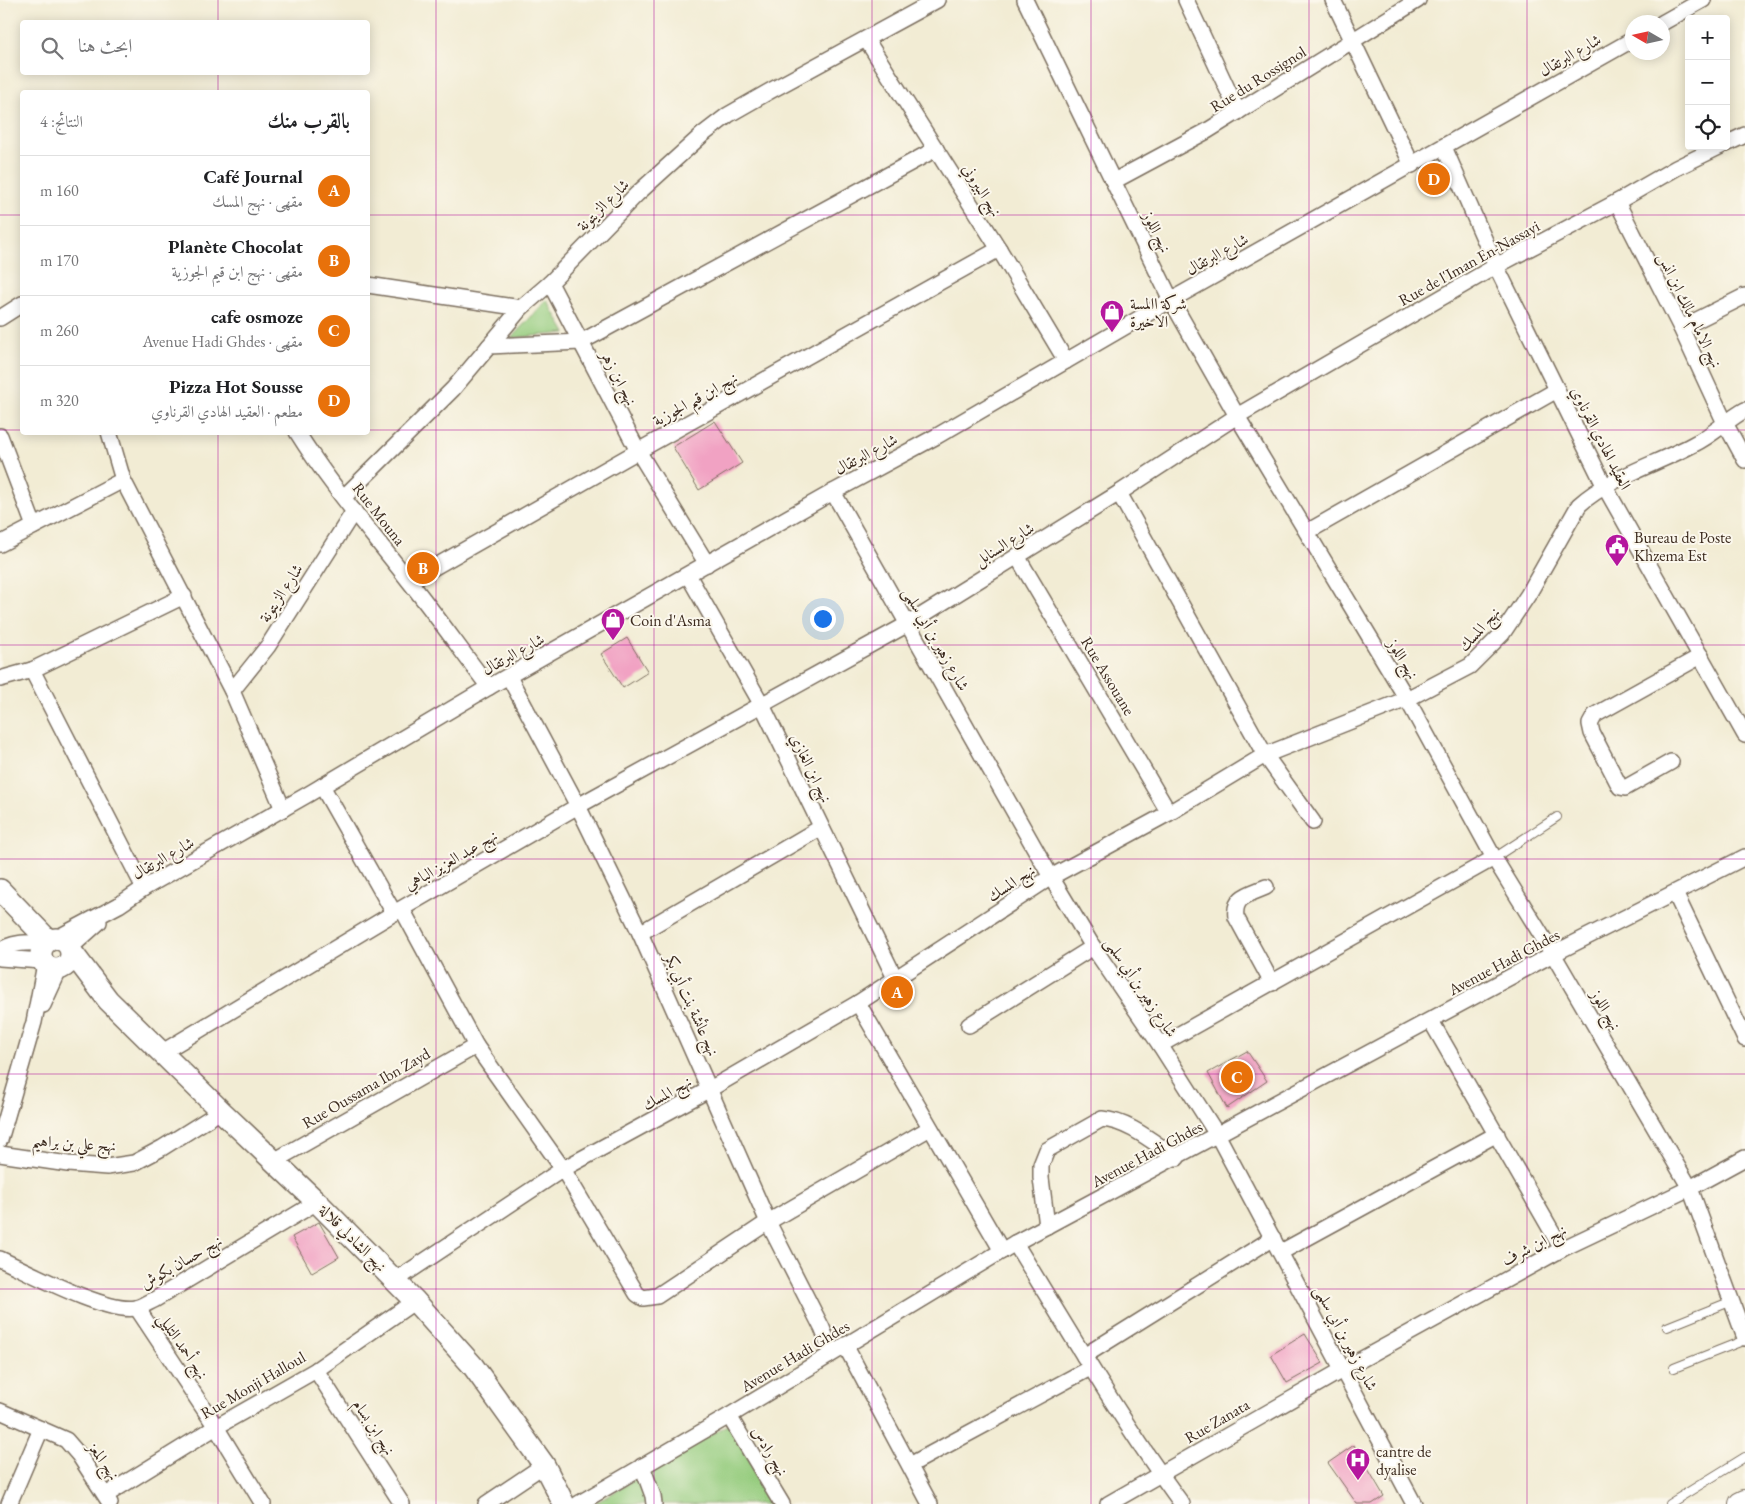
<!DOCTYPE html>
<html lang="ar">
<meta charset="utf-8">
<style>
body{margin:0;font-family:"EB Garamond",Amiri,serif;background:#f2f2f2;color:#202124;direction:rtl}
.controls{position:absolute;right:15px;top:15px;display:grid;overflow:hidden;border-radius:5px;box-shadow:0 2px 12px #0003}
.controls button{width:45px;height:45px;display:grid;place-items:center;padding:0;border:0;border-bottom:1px solid #e0e0e0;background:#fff;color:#202124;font:25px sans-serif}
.compass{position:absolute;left:1625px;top:15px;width:45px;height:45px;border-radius:50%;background:#fff;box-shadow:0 2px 12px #0003;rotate:279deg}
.you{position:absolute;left:822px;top:618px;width:18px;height:18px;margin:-12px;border:4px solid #fff;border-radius:50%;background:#1a73e8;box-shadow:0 0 0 8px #1a73e833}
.badge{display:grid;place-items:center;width:32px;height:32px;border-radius:50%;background:#b5179e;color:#fff;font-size:16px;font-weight:700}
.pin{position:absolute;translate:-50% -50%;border:2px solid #fff;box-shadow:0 1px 5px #0006}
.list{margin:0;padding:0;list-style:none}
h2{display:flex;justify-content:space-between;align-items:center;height:65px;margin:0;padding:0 20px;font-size:21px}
h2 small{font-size:16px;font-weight:400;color:#757577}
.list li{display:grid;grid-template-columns:32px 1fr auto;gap:15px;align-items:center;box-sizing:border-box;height:70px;padding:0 20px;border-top:1px solid #e0e0e0}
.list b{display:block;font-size:19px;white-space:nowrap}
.list p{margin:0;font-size:16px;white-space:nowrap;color:#757577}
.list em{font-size:16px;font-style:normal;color:#757577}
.icon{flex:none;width:28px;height:28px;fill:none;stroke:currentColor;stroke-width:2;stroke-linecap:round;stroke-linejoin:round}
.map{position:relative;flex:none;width:1745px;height:1504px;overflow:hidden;direction:ltr}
.search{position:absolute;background:#fff;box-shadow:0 2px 12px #0003;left:20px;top:20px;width:350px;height:55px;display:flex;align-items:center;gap:12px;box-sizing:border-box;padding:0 18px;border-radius:5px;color:#757577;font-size:19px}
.panel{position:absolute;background:#fff;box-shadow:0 2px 12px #0003;left:20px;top:90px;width:350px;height:345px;border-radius:5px;direction:rtl}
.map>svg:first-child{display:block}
</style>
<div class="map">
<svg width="1745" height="1504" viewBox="0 0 1745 1504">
<rect width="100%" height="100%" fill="#fbf7ec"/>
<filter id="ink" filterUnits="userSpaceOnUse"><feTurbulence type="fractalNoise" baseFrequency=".02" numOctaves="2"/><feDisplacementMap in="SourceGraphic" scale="10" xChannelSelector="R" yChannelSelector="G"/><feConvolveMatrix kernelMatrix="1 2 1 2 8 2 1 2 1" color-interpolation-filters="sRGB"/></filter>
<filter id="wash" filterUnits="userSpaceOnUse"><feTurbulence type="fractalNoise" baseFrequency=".0096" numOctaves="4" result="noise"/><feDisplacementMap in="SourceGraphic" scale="20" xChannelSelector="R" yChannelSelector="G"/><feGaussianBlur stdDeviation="1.12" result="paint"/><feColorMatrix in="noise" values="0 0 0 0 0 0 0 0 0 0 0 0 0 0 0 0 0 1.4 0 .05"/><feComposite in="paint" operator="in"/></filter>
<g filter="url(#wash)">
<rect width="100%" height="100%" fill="#f2ecd4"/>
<g fill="#95cc7e" stroke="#687b4e">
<polygon points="547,300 566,333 511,338"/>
<polygon points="731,1423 778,1504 594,1504"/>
</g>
<g id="blocks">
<g fill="#f1a2c3">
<polygon points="715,421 742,463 699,490 673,447"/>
<polygon points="627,638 648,672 623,688 601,654"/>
<polygon points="1247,1051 1267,1081 1227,1108 1208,1073"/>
<polygon points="319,1222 339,1257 312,1273 292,1237"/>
<polygon points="1305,1334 1323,1363 1287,1383 1271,1355"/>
<polygon points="1354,1445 1384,1496 1372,1504 1357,1504 1328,1463"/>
</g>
</g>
</g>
<g filter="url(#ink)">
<use href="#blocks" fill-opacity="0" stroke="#7b6e5e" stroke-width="1"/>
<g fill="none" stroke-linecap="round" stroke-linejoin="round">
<defs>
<g id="lane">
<polyline points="1494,858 1557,817"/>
<polyline points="1667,1327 1732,1301"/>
<polyline points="1674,1368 1745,1340"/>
<polyline points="1669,1504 1745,1457"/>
</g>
<g id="street">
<polyline points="1025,0 1171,300 1237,416 1407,699 1494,858 1553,954 1690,1188 1745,1338"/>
<polyline points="1186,0 1238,112"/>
<polyline points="1333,0 1412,165"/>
<polyline points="1662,23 1703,0"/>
<polyline points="866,39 999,249 1066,361"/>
<polyline points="1726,144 1745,135"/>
<polyline points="1444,147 1496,266 1605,487 1745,735"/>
<polyline points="1114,181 1207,131 1418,0"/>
<polyline points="1617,202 1681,328 1725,423 1745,460"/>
<polyline points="550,283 638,451 707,564"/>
<polyline points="368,285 521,308"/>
<polyline points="0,318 22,304"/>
<polyline points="1681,328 1745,296"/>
<polyline points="489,346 581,342 936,149"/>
<polyline points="109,432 123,480 232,691 283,809"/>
<path d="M 297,432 C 330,485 371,532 409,581 C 437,616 462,652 489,687"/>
<polyline points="0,436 34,526"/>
<polyline points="833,492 1051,877 1093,947 1160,1045 1218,1136 1414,1504"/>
<polyline points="1119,493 1265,755 1313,822"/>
<polyline points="344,497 453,389 521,308 550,283 637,194 702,135 728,115 770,91 937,0"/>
<polyline points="1307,532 1557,390"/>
<polyline points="0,544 123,480"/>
<polyline points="1017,556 1169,813"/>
<polyline points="688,575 762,705 896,980"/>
<polyline points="410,581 638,451 999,249"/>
<polyline points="32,670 144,888"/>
<polyline points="509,677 578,806 640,933 768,1222 822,1328 832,1353"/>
<polyline points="0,679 32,670 184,596"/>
<polyline points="232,691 268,646 354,511"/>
<polyline points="1671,762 1625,788 1620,787 1592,733 1590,724 1595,715 1701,656"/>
<polyline points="322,786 394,913"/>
<path d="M 1266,887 C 1250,894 1233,896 1236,917 L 1272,983"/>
<polyline points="1675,893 1745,1039"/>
<polyline points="402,909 476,1046 563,1169 637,1294 643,1298 657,1296 768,1222 930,1128"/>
<polyline points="640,933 820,828"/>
<polyline points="55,939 119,905 144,888 307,795 489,687 833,492 937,436 1171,300 1632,40"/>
<polyline points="70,948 99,922"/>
<path d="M 0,951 C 13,941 30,943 45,943"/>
<polyline points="0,958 42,961"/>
<polyline points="858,1003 1002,1251"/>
<polyline points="43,1005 60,968"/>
<polyline points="1431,1021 1562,1249"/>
<polyline points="969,1025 1093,947"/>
<polyline points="1160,1045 1494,858"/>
<polyline points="161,1053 394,913 578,806 908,624 1119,493 1237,416 1496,266 1617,202 1676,168 1721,146"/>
<polyline points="0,1140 34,1022 45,964"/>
<polyline points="0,1154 68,1164 107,1167 134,1163 162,1148 221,1111"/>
<polyline points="274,1161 476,1046"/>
<path d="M 1047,1226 L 1041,1178 L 1041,1165 L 1047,1150 L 1102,1119 C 1129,1121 1154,1143 1177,1158"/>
<path d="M 1015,1243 C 1069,1331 1121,1421 1182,1504"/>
<polyline points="1281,1252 1497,1134"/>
<path d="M 0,1259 C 29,1272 107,1314 136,1308 C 142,1307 149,1302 154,1300 L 317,1202"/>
<path d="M 396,1280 L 563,1169 L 710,1089 L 858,1003 L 1051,877 L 1169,813 L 1265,755 L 1407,699 L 1470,666 L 1502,634 L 1528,595 L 1579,505 C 1610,477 1657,464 1694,444 C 1713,435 1727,420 1745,410"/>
<polyline points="137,1308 216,1427 263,1504"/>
<polyline points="845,1345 930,1504"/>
<polyline points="1084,1356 1273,1238"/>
<polyline points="316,1370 402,1504"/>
<polyline points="0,1411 66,1440 79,1455 110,1503"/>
<polyline points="729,1416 782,1504"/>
<polyline points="910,1465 1090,1368"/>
<polyline points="642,1466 653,1496 654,1504"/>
<polyline points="106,1495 216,1427 316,1370 415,1301"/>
<polyline points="9,1504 41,1429"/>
<polyline points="486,1504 544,1465"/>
<polyline points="578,1504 729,1416 1015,1243 1553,954 1745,857"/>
<polyline points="1108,1504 1344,1369 1562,1249 1690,1188 1745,1158"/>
</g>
<g id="secondary">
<polyline points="0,890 48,940"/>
<circle cx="56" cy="954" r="15"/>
<polyline points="71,951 108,1000 221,1111 317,1202 415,1301 473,1366 544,1465 564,1504"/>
</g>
<polyline id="primary" points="1741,1504 1745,1502"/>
</defs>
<use href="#lane" stroke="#7b6e5e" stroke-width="10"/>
<use href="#street" stroke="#7b6e5e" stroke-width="18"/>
<use href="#secondary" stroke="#7b6e5e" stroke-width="24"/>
<use href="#primary" stroke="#7b6e5e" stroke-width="26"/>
<use href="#lane" stroke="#fff" stroke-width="8"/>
<use href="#street" stroke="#fff" stroke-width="15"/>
<use href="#secondary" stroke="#fff" stroke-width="21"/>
<use href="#primary" stroke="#fff" stroke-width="24"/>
</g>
</g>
<path fill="none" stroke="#b5179e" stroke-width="1" stroke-opacity="0.55" d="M 218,0 L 218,22M 436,0 L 436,1504M 654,0 L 654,1504M 872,0 L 872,1504M 1091,0 L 1091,1504M 1309,0 L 1309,1504M 1527,0 L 1527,1504M 218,72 L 218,92M 0,215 L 22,215M 368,215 L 1745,215M 0,430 L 22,430M 368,430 L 1745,430M 218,432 L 218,1504M 0,645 L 1745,645M 0,859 L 1745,859M 0,1074 L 1745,1074M 0,1289 L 1745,1289"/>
<defs>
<symbol id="shop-pin" viewBox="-11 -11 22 30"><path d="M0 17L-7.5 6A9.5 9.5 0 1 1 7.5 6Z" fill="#b5179e" stroke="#fbf7ec"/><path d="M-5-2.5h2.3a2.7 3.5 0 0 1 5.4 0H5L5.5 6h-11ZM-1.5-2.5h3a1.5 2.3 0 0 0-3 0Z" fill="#fff"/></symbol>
<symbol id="civic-pin" viewBox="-11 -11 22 30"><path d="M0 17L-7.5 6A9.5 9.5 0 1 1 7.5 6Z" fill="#b5179e" stroke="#fbf7ec"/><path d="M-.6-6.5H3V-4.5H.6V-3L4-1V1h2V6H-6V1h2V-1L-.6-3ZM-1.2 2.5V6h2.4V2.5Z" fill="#fff"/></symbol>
<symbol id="hospital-pin" viewBox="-11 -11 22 30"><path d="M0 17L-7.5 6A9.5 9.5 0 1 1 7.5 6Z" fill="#b5179e" stroke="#fbf7ec"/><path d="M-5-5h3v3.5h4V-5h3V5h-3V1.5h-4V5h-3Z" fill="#fff"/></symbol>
</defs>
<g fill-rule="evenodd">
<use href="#shop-pin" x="1098" y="298" width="28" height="38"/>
<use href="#civic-pin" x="1603" y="532" width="28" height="38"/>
<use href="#shop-pin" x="599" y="606" width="28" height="38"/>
<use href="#hospital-pin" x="1344" y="1446" width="28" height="38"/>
</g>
<g text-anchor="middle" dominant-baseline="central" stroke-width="4" stroke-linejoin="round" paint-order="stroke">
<g font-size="16" fill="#3b2a1e" stroke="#fbf7ec">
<text transform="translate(1570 55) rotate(-30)">شارع البرتقال</text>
<text transform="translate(1258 79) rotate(-32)">Rue du Rossignol</text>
<text transform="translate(982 190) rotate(58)">نهج البيروني</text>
<text transform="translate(603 205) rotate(-45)">شارع الزيتونة</text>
<text transform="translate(1157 232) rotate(64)">نهج اللوز</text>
<text transform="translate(1217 254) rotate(-29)">شارع البرتقال</text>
<text transform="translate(1469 263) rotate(-29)">Rue de l'Iman En-Nassayi</text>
<text transform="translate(1690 310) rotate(64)">نهج الامام مالك ابن انس</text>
<text transform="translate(619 378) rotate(63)">نهج ابن زهر</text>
<text transform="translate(695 399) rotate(-29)">نهج ابن قيم الجوزية</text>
<text transform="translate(1601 438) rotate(63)">العقيد الهادي القرناوي</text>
<text transform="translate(866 454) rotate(-28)">شارع البرتقال</text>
<text transform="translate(379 514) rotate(52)">Rue Mouna</text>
<text transform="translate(1004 544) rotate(-32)">شارع السنابل</text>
<text transform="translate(281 593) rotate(-57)">شارع الزيتونة</text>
<text transform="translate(1479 629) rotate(-48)">نهج المسك</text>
<text transform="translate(936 639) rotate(60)">شارع زهير بن أبي سلمى</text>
<text transform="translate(513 654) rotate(-29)">شارع البرتقال</text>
<text transform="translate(1403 659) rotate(59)">نهج اللوز</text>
<text transform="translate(1108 676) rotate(59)">Rue Assouane</text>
<text transform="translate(811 768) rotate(64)">نهج ابن الغازي</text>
<text transform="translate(163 858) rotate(-30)">شارع البرتقال</text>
<text transform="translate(451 860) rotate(-30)">نهج عبد العزيز الباهي</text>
<text transform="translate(1011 883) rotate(-33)">نهج المسك</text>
<text transform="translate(1504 962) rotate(-28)">Avenue Hadi Ghdes</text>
<text transform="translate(1141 987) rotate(56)">شارع زهير بن أبي سلمى</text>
<text transform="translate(692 1005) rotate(66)">نهج عائشة بنت أبي بكر</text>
<text transform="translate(1606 1010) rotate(60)">نهج اللوز</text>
<text transform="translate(366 1088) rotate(-30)">Rue Oussama Ibn Zayd</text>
<text transform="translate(667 1093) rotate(-29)">نهج المسك</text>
<text transform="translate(74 1143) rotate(4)">نهج علي بن براهيم</text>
<text transform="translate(1147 1154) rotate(-28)">Avenue Hadi Ghdes</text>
<text transform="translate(353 1238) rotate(45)">نهج الشادلي قلالة</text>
<text transform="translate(1534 1245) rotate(-28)">نهج ابن شرف</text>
<text transform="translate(181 1262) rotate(-30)">نهج حسان بكوش</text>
<text transform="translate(1346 1338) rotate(62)">شارع زهير بن أبي سلمى</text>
<text transform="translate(183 1346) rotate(56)">نهج أحمد التليلي</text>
<text transform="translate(795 1356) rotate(-31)">Avenue Hadi Ghdes</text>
<text transform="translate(253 1385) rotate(-30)">Rue Monji Halloul</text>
<text transform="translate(1217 1421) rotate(-30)">Rue Zanata</text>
<text transform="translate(374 1427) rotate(57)">نهج ابن بسام</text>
<text transform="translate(770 1451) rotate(59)">نهج رادس</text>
<text transform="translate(104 1461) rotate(56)">نهج المعز</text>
</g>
<g font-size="16" fill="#3b2a1e" stroke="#fbf7ec" text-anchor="start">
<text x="1130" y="303">شركة االمسة<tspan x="1130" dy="18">الاخيرة</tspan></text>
<text x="1634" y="537">Bureau de Poste<tspan x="1634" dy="18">Khzema Est</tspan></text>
<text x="630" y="620">Coin d'Asma</text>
<text x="1376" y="1451">cantre de<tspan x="1376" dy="18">dyalise</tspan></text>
</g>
</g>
</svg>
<div class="controls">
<button>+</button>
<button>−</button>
<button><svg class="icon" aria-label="locate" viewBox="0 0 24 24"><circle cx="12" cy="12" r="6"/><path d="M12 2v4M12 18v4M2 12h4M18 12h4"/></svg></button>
</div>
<svg class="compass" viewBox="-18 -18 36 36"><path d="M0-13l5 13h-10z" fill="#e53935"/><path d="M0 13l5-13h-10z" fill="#757577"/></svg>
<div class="you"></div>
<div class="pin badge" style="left:897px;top:992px;background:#e8710a">A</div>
<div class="pin badge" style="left:423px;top:568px;background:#e8710a">B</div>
<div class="pin badge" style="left:1237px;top:1077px;background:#e8710a">C</div>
<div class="pin badge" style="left:1434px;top:179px;background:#e8710a">D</div>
<div class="search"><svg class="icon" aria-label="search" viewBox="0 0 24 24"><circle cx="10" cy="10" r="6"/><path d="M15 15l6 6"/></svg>ابحث هنا</div>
<section class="panel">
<h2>بالقرب منك<small>النتائج: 4</small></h2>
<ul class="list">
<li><span class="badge" style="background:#e8710a">A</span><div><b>Café Journal</b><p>مقهى · نهج المسك</p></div><em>160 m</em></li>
<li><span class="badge" style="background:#e8710a">B</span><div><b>Planète Chocolat</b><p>مقهى · نهج ابن قيم الجوزية</p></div><em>170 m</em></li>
<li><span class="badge" style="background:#e8710a">C</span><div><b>cafe osmoze</b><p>مقهى · Avenue Hadi Ghdes</p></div><em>260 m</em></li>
<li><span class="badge" style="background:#e8710a">D</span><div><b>Pizza Hot Sousse</b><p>مطعم · العقيد الهادي القرناوي</p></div><em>320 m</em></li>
</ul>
</section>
</div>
